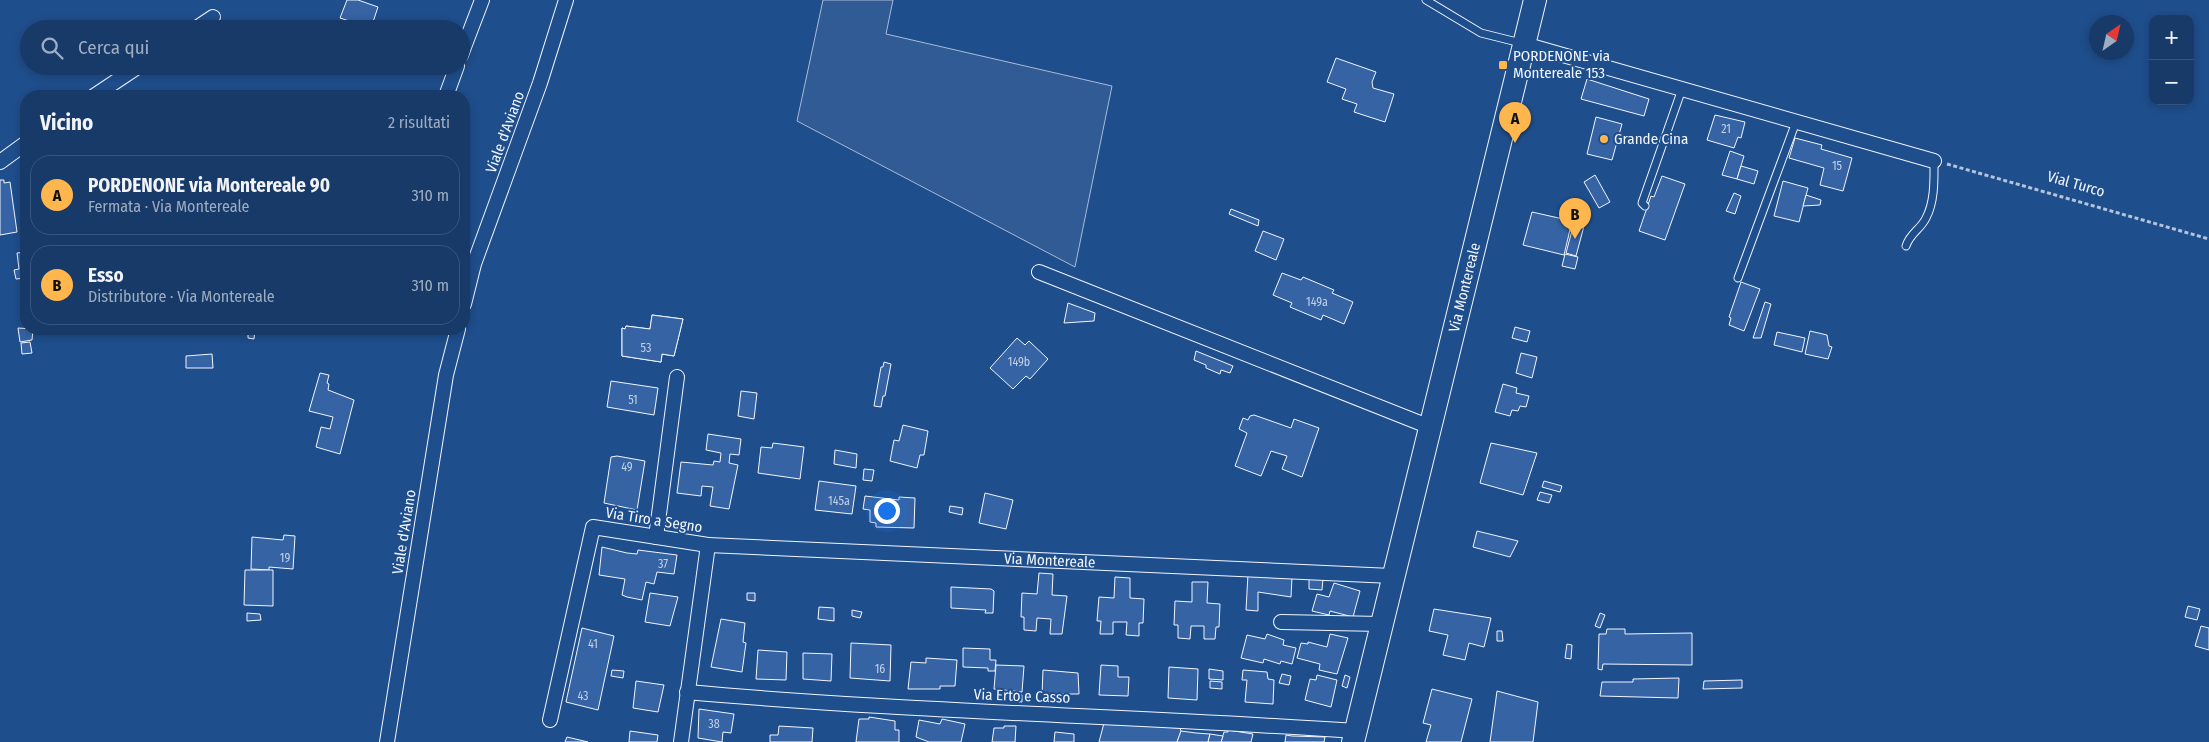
<!DOCTYPE html>
<html lang="it">
<meta charset="utf-8">
<style>
body{margin:0;font-family:"Fira Sans Condensed",sans-serif;background:#20416f;color:#f1f3f6}
.controls{position:absolute;right:15px;top:15px;display:grid;overflow:hidden;border-radius:10px;box-shadow:0 2px 8px #0003}
.controls button{width:45px;height:45px;display:grid;place-items:center;padding:0;border:0;border-bottom:1px solid #36547d;background:#173a69;color:#f1f3f6;font:25px sans-serif}
.compass{position:absolute;left:2089px;top:15px;width:45px;height:45px;border-radius:50%;background:#173a69;box-shadow:0 2px 8px #0003;rotate:34deg}
.you{position:absolute;left:886px;top:510px;width:18px;height:18px;margin:-12px;border:4px solid #fff;border-radius:50%;background:#1a73e8;box-shadow:0 0 0 8px #1a73e833}
.badge{display:grid;place-items:center;width:32px;height:32px;border-radius:50%;background:#ffb74d;color:#111;font-size:16px;font-weight:700}
.pin{position:absolute;translate:-50% -41px;filter:drop-shadow(0 1px 2px #0008)}
.pin::after{content:'';position:absolute;top:26px;width:18px;height:15px;background:inherit;clip-path:polygon(0 0,100% 0,50% 100%)}
.list{margin:0;padding:0;list-style:none}
h2{display:flex;justify-content:space-between;align-items:center;height:65px;margin:0;padding:0 20px;font-size:21px}
h2 small{font-size:16px;font-weight:400;color:#9eadc0}
.list li{display:grid;grid-template-columns:32px 1fr auto;gap:15px;align-items:center;box-sizing:border-box;height:80px;margin:0 10px 10px;padding:0 10px;border:1px solid #36547d;border-radius:20px}
.list b{display:block;font-size:19px;white-space:nowrap}
.list p{margin:0;font-size:16px;white-space:nowrap;color:#9eadc0}
.list em{font-size:16px;font-style:normal;color:#9eadc0}
.icon{flex:none;width:28px;height:28px;fill:none;stroke:currentColor;stroke-width:2;stroke-linecap:round;stroke-linejoin:round}
.map{position:relative;flex:none;width:2209px;height:742px;overflow:hidden}
.search{position:absolute;background:#173a69;box-shadow:0 2px 8px #0003;left:20px;top:20px;width:450px;height:55px;display:flex;align-items:center;gap:12px;box-sizing:border-box;padding:0 18px;border-radius:28px;color:#9eadc0;font-size:19px}
.panel{position:absolute;background:#173a69;box-shadow:0 2px 8px #0003;left:20px;top:90px;width:450px;height:245px;border-radius:20px}
.map>svg:first-child{display:block}
</style>
<div class="map">
<svg width="2209" height="742" viewBox="0 0 2209 742">
<rect width="100%" height="100%" fill="#1f4e8c"/>
<polygon fill="#305b95" stroke="#a8bbd7" points="823,0 893,0 886,34 1112,86 1075,267 797,121"/>
<g fill="#3563a3" stroke="#f2f6ff" fill-rule="evenodd">
<polygon points="347,0 358,0 378,7 371,28 340,18"/>
<polygon points="1336,58 1376,72 1372,82 1373,88 1394,94 1385,122 1354,112 1357,104 1342,99 1346,89 1327,82"/>
<polygon points="1587,79 1649,99 1644,116 1581,99"/>
<polygon points="1715,115 1745,122 1741,138 1738,137 1734,148 1707,140"/>
<polygon points="1596,117 1622,124 1612,160 1587,154"/>
<polygon points="1795,138 1822,145 1821,149 1852,158 1843,191 1820,185 1824,168 1789,158"/>
<polygon points="1730,151 1744,156 1737,179 1722,175"/>
<polygon points="1741,166 1758,171 1754,184 1737,179"/>
<polygon points="1595,175 1610,202 1599,208 1584,182"/>
<polygon points="1662,176 1685,184 1665,240 1639,231 1651,196 1654,197"/>
<polygon points="0,180 4,180 4,183 10,182 17,232 0,235"/>
<polygon points="1783,181 1808,188 1799,222 1774,216"/>
<polygon points="1734,193 1741,196 1735,214 1726,211"/>
<polygon points="1806,195 1821,200 1820,205 1803,206"/>
<polygon points="1231,209 1259,220 1258,226 1229,214"/>
<polygon points="1532,212 1572,221 1564,255 1523,245"/>
<polygon points="1574,223 1584,226 1576,256 1566,253"/>
<polygon points="1263,231 1284,239 1276,260 1255,251"/>
<polygon points="25,252 26,278 16,279 14,270 19,269 17,253"/>
<polygon points="1565,254 1578,257 1575,269 1562,266"/>
<polygon points="1282,273 1301,280 1303,277 1334,290 1332,293 1353,302 1344,324 1323,315 1321,320 1290,307 1292,303 1273,295"/>
<polygon points="1741,282 1760,289 1744,331 1729,325 1731,318 1729,317"/>
<polygon points="1765,302 1771,304 1761,338 1753,338"/>
<polygon points="1068,303 1095,313 1094,321 1064,323"/>
<path d="M 652,315 L 683,319 L 674,356 L 662,354 L 661,362 L 622,356 L 622,328 L 625,329 L 626,326 L 650,329 ZM 647,337 L 656,339 L 655,346 L 646,344 Z"/>
<polygon points="652,315 683,319 674,356 662,354 661,362 622,356 622,328 625,329 626,326 650,329"/>
<polygon points="1515,327 1530,331 1527,342 1512,338"/>
<polygon points="18,328 33,329 32,340 20,342"/>
<polygon points="248,329 255,329 254,339 248,338"/>
<polygon points="1810,331 1827,335 1829,346 1832,347 1828,359 1805,354"/>
<polygon points="1777,332 1805,338 1802,352 1774,345"/>
<polygon points="1017,338 1025,345 1029,341 1048,359 1030,379 1026,376 1013,389 990,368"/>
<polygon points="30,342 32,353 22,354 21,343"/>
<polygon points="1196,351 1233,366 1230,373 1221,370 1220,374 1206,368 1206,365 1194,360"/>
<polygon points="1521,353 1537,357 1532,378 1516,373"/>
<polygon points="212,354 213,368 186,368 186,356"/>
<polygon points="884,362 891,364 885,396 883,396 881,407 874,406 881,367 883,367"/>
<polygon points="320,373 329,375 327,383 329,384 328,390 354,400 340,454 316,447 321,427 330,429 333,417 309,411"/>
<polygon points="611,381 658,388 654,415 607,407"/>
<polygon points="1503,384 1517,388 1516,393 1529,396 1526,407 1520,406 1518,411 1512,410 1510,416 1495,412"/>
<polygon points="741,391 757,393 754,419 738,416"/>
<polygon points="1254,415 1291,428 1294,419 1319,428 1302,477 1282,469 1287,456 1271,451 1261,476 1235,466 1247,433 1239,429 1243,418 1248,420 1250,416"/>
<polygon points="903,425 928,431 924,455 920,455 917,468 890,461 894,440 899,441"/>
<polygon points="708,434 741,439 739,455 730,454 729,463 738,465 729,509 710,506 713,487 702,486 701,496 677,493 681,462 713,465 714,461 720,462 721,453 706,450"/>
<polygon points="773,443 804,447 800,479 758,473 761,447 772,448"/>
<polygon points="1491,443 1537,453 1523,495 1480,483"/>
<polygon points="835,450 857,454 856,468 834,464"/>
<polygon points="617,456 645,461 637,510 604,503 611,457"/>
<polygon points="864,469 874,470 872,481 863,480"/>
<polygon points="819,481 856,486 852,514 815,510"/>
<polygon points="1544,481 1562,486 1560,492 1542,487"/>
<polygon points="1540,492 1552,495 1549,503 1537,500"/>
<polygon points="985,493 1013,500 1006,529 979,523"/>
<polygon points="865,496 899,500 899,497 915,498 914,528 876,527 876,523 870,522 870,510 863,509"/>
<polygon points="950,506 963,508 962,515 949,512"/>
<polygon points="1477,531 1518,541 1510,557 1473,547"/>
<polygon points="284,535 295,536 293,569 269,567 269,570 251,569 252,537 283,540"/>
<polygon points="602,547 627,553 637,554 638,550 677,555 674,574 657,572 654,584 646,582 642,600 627,597 622,595 625,579 599,575"/>
<polygon points="245,570 273,570 273,606 244,605"/>
<polygon points="1039,573 1053,574 1052,595 1067,596 1062,634 1050,634 1051,619 1037,618 1036,631 1024,630 1024,617 1021,617 1022,593 1037,594"/>
<polygon points="1248,574 1292,577 1291,597 1258,592 1258,611 1246,610"/>
<polygon points="1115,577 1130,578 1130,598 1144,599 1143,623 1139,623 1139,636 1126,635 1127,622 1113,622 1113,634 1100,634 1101,621 1097,621 1099,597 1114,598"/>
<polygon points="1309,578 1323,579 1322,590 1309,589"/>
<polygon points="1192,582 1208,582 1207,603 1220,604 1219,627 1216,627 1215,639 1204,639 1204,626 1191,626 1190,639 1178,638 1178,625 1174,625 1175,601 1192,602"/>
<polygon points="1334,583 1360,591 1353,617 1330,611 1329,615 1312,611 1317,594 1329,597"/>
<polygon points="951,587 991,589 994,591 993,613 985,613 986,610 951,608"/>
<polygon points="650,593 678,597 670,626 645,622"/>
<polygon points="747,593 755,593 755,601 747,600"/>
<polygon points="2188,606 2200,609 2197,620 2185,617"/>
<polygon points="819,607 834,608 834,621 818,619"/>
<polygon points="1434,609 1491,618 1484,647 1469,643 1465,660 1443,655 1448,635 1429,631"/>
<polygon points="852,610 862,612 860,618 852,616"/>
<polygon points="247,613 260,614 261,620 247,621"/>
<polygon points="1600,613 1605,615 1600,628 1595,626"/>
<polygon points="721,619 745,623 743,642 746,643 742,672 711,667"/>
<polygon points="2201,626 2209,628 2209,650 2195,646"/>
<polygon points="582,628 614,636 598,710 566,702"/>
<polygon points="1607,629 1625,629 1625,634 1692,633 1692,665 1603,664 1602,670 1598,669 1599,634 1606,634"/>
<polygon points="1497,631 1502,631 1503,641 1497,641"/>
<polygon points="1267,634 1284,640 1283,645 1296,648 1292,664 1281,661 1280,664 1264,659 1263,663 1241,658 1247,635 1265,639"/>
<polygon points="1330,634 1348,638 1337,674 1319,670 1320,664 1297,658 1301,643 1308,644 1308,642 1327,647"/>
<polygon points="851,643 891,645 890,681 850,678"/>
<polygon points="1567,644 1572,645 1571,659 1565,658"/>
<polygon points="963,648 990,649 990,660 996,660 995,671 988,671 988,668 963,667"/>
<polygon points="758,650 787,652 786,680 756,679"/>
<polygon points="803,653 832,654 831,681 803,679"/>
<polygon points="926,658 957,660 955,686 940,686 940,689 908,689 911,662 926,663"/>
<polygon points="996,665 1024,666 1022,692 994,689"/>
<polygon points="1101,665 1118,666 1118,677 1129,677 1128,696 1099,695"/>
<polygon points="1169,667 1198,669 1197,700 1168,698"/>
<polygon points="1209,669 1223,671 1223,680 1209,679"/>
<polygon points="612,670 624,671 623,678 611,676"/>
<polygon points="1043,670 1078,673 1079,694 1042,694"/>
<polygon points="1243,670 1267,672 1268,679 1274,680 1273,704 1245,702 1247,680 1242,680"/>
<polygon points="1282,674 1291,676 1289,685 1279,683"/>
<polygon points="1317,675 1337,680 1331,707 1305,700 1310,679 1316,680"/>
<polygon points="1345,675 1350,677 1347,688 1342,686"/>
<polygon points="1679,678 1678,698 1600,696 1602,682 1633,682 1633,679"/>
<polygon points="1742,680 1742,688 1703,689 1704,681"/>
<polygon points="636,681 664,685 658,712 633,708"/>
<polygon points="1210,681 1222,682 1222,689 1210,688"/>
<polygon points="1432,689 1472,699 1461,742 1426,742 1431,725 1423,723"/>
<polygon points="1497,691 1538,702 1533,742 1490,742"/>
<polygon points="1010,694 1022,695 1022,702 1009,701"/>
<polygon points="699,709 734,714 731,733 723,732 722,742 698,738"/>
<polygon points="869,717 895,721 895,730 899,730 899,742 856,742 859,719 869,719"/>
<polygon points="942,719 965,724 961,742 929,742 916,737 919,720 940,724"/>
<polygon points="1104,723 1180,728 1181,731 1177,742 1099,742"/>
<polygon points="779,726 813,728 812,742 770,742 770,735 778,735"/>
<polygon points="1004,726 1016,726 1015,742 992,742 994,728 1004,728"/>
<polygon points="1228,730 1253,734 1251,742 1221,742 1224,732 1228,732"/>
<polygon points="630,731 658,735 657,742 629,742"/>
<polygon points="1181,731 1196,733 1210,734 1208,742 1177,742"/>
<polygon points="1055,732 1074,734 1074,742 1054,742"/>
<polygon points="1210,734 1223,736 1221,742 1208,742"/>
<polygon points="1286,735 1292,736 1325,737 1324,742 1285,742"/>
<polygon points="567,737 588,742 565,742"/>
</g>
<g fill="none" stroke-linecap="round" stroke-linejoin="round">
<defs>
<g id="service">
<polyline points="1426,0 1481,33 1521,43"/>
<polyline points="1645,206 1642,203 1682,89"/>
<path d="M 1906,246 C 1910,233 1921,229 1926,218 C 1935,201 1934,179 1934,161"/>
<polyline points="1738,278 1796,122"/>
</g>
<g id="minor">
<polyline points="195,29 213,17"/>
<polyline points="1524,44 1934,161"/>
<polyline points="461,55 482,0"/>
<polyline points="94,96 139,66"/>
<polyline points="446,96 457,66"/>
<polyline points="0,162 26,143"/>
<polyline points="1039,272 1430,427"/>
<polyline points="464,304 474,264 540,83 566,0"/>
<polyline points="656,537 677,377"/>
<path id="s1" d="M 708,545 L 1392,576"/>
<polyline points="1281,622 1381,624"/>
<path d="M 687,692 C 910,712 1133,716 1356,731"/>
<polyline points="550,720 593,527 708,545 681,742"/>
<polyline points="387,742 446,375 458,329"/>
</g>
<g id="primary">
<path id="s2" d="M 1353,742 L 1535,0"/>
</g>
</defs>
<use href="#service" stroke="#f2f6ff" stroke-width="9"/>
<use href="#minor" stroke="#f2f6ff" stroke-width="16"/>
<use href="#primary" stroke="#f2f6ff" stroke-width="24"/>
<polyline stroke="#b3c4dc" stroke-width="3" stroke-dasharray="4 2.5" stroke-linecap="butt" points="1947,164 2209,239"/>
<use href="#service" stroke="#1f4e8c" stroke-width="7"/>
<use href="#minor" stroke="#1f4e8c" stroke-width="14"/>
<use href="#primary" stroke="#1f4e8c" stroke-width="22"/>
</g>
<g fill="#ffb74d" stroke="#1f4e8c" stroke-width="2">
<rect x="1498" y="60" width="10" height="10" rx="2.5"/>
<circle cx="1604" cy="139" r="5"/>
</g>
<g text-anchor="middle" dominant-baseline="central" stroke-width="4" stroke-linejoin="round" paint-order="stroke">
<g font-size="12" fill="#c3d1e8">
<text x="1726" y="129">21</text>
<text x="1837" y="166">15</text>
<text x="1317" y="302">149a</text>
<text x="646" y="348">53</text>
<text x="1019" y="362">149b</text>
<text x="633" y="400">51</text>
<text x="627" y="467">49</text>
<text x="839" y="501">145a</text>
<text x="285" y="558">19</text>
<text x="663" y="564">37</text>
<text x="593" y="644">41</text>
<text x="880" y="669">16</text>
<text x="583" y="696">43</text>
<text x="714" y="724">38</text>
</g>
<g font-size="15" fill="#f2f6ff" stroke="#1f4e8c" text-anchor="start">
<text x="1513" y="56">PORDENONE via<tspan x="1513" dy="17">Montereale 153</tspan></text>
<text x="1614" y="139">Grande Cina</text>
</g>
<g font-size="15" fill="#f2f6ff" stroke="#1f4e8c">
<text transform="translate(505 132) rotate(-70)">Viale d'Aviano</text>
<text transform="translate(2076 184) rotate(16)">Vial Turco</text>
<text stroke="none"><textPath href="#s2" startOffset="468">Via Montereale</textPath></text>
<text transform="translate(654 520) rotate(9)">Via Tiro a Segno</text>
<text transform="translate(404 532) rotate(-81)">Viale d'Aviano</text>
<text stroke="none"><textPath href="#s1" startOffset="342">Via Montereale</textPath></text>
<text transform="translate(1022 696) rotate(2)">Via Erto e Casso</text>
</g>
</g>
</svg>
<div class="controls">
<button>+</button>
<button>−</button>
</div>
<svg class="compass" viewBox="-18 -18 36 36"><path d="M0-13l5 13h-10z" fill="#e53935"/><path d="M0 13l5-13h-10z" fill="#9eadc0"/></svg>
<div class="you"></div>
<div class="pin badge" style="left:1515px;top:143px">A</div>
<div class="pin badge" style="left:1575px;top:239px">B</div>
<div class="search"><svg class="icon" aria-label="search" viewBox="0 0 24 24"><circle cx="10" cy="10" r="6"/><path d="M15 15l6 6"/></svg>Cerca qui</div>
<section class="panel">
<h2>Vicino<small>2 risultati</small></h2>
<ul class="list">
<li><span class="badge">A</span><div><b>PORDENONE via Montereale 90</b><p>Fermata · Via Montereale</p></div><em>310 m</em></li>
<li><span class="badge">B</span><div><b>Esso</b><p>Distributore · Via Montereale</p></div><em>310 m</em></li>
</ul>
</section>
</div>
